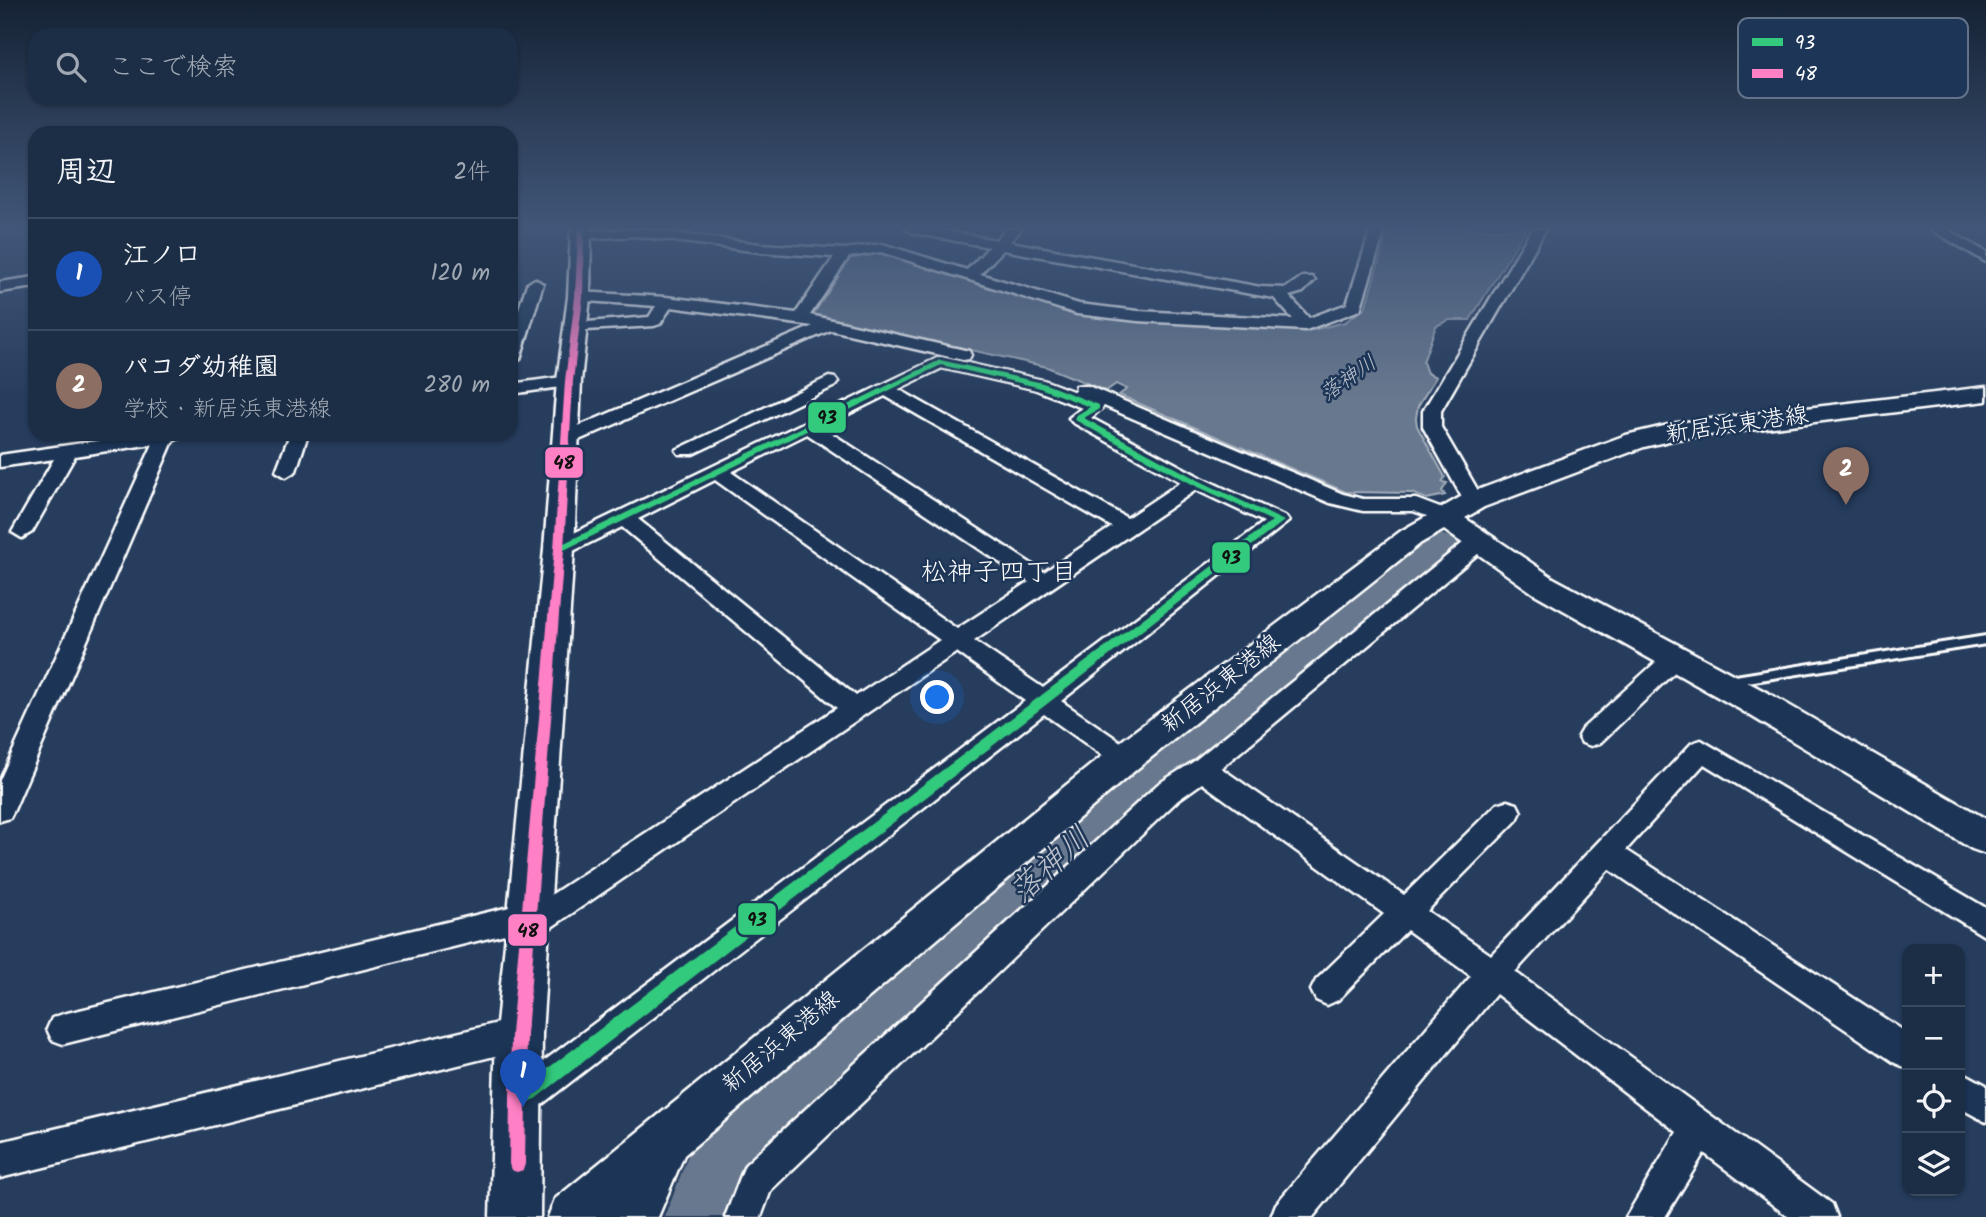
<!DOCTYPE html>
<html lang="ja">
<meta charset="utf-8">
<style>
body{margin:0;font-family:Kalam,"Klee One",sans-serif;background:#25364d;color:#f1f3f6}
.controls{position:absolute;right:21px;bottom:21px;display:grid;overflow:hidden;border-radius:14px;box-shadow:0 2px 5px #0004}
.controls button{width:63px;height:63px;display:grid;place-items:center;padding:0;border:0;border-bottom:2px solid #3a4a5f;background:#1c2e46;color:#f1f3f6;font:35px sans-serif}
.you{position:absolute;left:938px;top:698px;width:24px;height:24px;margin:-18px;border:5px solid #fff;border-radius:50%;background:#1a73e8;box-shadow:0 0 0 10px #1a73e833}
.badge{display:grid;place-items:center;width:46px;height:46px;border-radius:50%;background:#ea580c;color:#fff;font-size:23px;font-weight:700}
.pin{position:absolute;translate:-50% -58px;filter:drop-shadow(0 2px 4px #0008)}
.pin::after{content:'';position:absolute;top:37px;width:24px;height:21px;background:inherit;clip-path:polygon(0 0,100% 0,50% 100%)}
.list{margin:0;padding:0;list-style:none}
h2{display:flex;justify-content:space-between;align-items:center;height:91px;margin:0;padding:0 28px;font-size:30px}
h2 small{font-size:23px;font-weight:400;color:#a0a8b3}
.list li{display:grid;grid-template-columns:46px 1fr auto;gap:21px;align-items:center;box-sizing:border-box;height:112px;padding:0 28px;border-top:2px solid #3a4a5f}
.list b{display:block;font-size:26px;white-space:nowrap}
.list p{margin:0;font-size:23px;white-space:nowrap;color:#a0a8b3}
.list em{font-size:23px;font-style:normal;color:#a0a8b3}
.icon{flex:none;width:38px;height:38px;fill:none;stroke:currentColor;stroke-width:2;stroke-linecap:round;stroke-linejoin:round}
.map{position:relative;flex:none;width:1986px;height:1217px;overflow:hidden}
.search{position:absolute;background:#1c2e46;box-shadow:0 2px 5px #0004;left:28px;top:28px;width:490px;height:77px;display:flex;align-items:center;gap:18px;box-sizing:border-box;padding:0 24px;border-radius:21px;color:#a0a8b3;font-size:26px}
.panel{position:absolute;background:#1c2e46;box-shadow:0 2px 5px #0004;left:28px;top:126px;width:490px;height:315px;border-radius:21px}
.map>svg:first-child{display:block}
</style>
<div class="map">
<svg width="1986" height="1217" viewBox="0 0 1986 1217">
<rect width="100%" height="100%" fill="#263d5e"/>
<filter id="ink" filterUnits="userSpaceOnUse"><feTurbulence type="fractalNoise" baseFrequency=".0143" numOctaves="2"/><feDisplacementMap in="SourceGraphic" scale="14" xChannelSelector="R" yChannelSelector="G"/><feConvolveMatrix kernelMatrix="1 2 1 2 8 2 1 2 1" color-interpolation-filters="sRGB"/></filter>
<g filter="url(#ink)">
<polygon fill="#67788e" stroke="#a4aebb" stroke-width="2" points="1389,229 1526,229 1470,320 1449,320 1436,326 1423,362 1427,373 1436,377 1418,406 1416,418 1417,426 1445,477 1442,482 1447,483 1442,491 1445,495 1427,499 1411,493 1346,492 1119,395 1127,389 1116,384 1106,391 1047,367 813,315 852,256 880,253 1068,311 1100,317 1313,330 1345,322 1365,308"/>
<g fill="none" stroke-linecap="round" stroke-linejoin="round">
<polygon fill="#67788e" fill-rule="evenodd" points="1440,534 1455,538 1461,547 1455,556 1191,771 745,1187 735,1217 665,1217 693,1142 1155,743 1425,538"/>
<defs>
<polygon id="lane" points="1986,636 1986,644 1729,685 1725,684 1723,681 1725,678 1729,677"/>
<g id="street">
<path d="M 644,229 L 760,244 L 844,249 L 882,244 L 967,270 L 989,247 L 913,233 L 906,229 L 935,229 L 996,240 L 1006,229 L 1021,229 L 1010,242 L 1261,287 L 1286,288 L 1302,277 L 1312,277 L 1315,280 L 1303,292 L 1289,296 L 1309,318 L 1347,304 L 1371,229 L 1385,229 L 1360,310 L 1306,330 L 1138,321 L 1077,314 L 881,252 L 849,257 L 810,315 L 969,351 L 971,355 L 969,359 L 963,360 L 831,330 L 572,443 L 558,443 L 556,439 L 558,435 L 813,326 L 671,307 L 660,324 L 654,326 L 569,331 L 567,328 L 575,323 L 649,317 L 656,306 L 573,300 L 571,297 L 579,292 L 666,297 L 796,313 L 834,257 L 760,252 L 636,236 L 580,239 L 573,235 L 580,231 ZM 1003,250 L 1274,298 L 1293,319 L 1138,311 L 1079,304 L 980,274 Z"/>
<polygon points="1532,229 1546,229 1441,411 1441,427 1484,501 1474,507 1464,501 1423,427 1423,411"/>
<polygon points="1930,229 1947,229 1986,252 1986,262"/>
<polygon points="35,277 35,287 0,292 0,282"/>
<polygon points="535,279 543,284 520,359 511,364 511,333 527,284"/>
<path d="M 940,357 L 1046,381 L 1075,392 L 1076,386 L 1088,386 L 1343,494 L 1363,499 L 1416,499 L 1453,513 L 1456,517 L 1446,523 L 1413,511 L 1363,511 L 1330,503 L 1104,406 L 1091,418 L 1202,478 L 1286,517 L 1289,521 L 1061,701 L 1134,751 L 1138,758 L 1134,765 L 1125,768 L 1116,765 L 1044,714 L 532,1112 L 520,1117 L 508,1112 L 503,1100 L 508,1088 L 1025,701 L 957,652 L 540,935 L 529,939 L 517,931 L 63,1044 L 52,1040 L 47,1029 L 52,1018 L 63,1014 L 530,902 L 537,904 L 837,708 L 622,527 L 567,554 L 559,556 L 548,549 L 551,544 ZM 942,368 L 1034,389 L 1082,408 L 1069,418 L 1072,422 L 1181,482 L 1127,518 L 898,389 ZM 885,396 L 1112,527 L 1044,572 L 822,427 ZM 807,434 L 1029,582 L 957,629 L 731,472 ZM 715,480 L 940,640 L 856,696 L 638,519 ZM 1196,490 L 1264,522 L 1043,688 L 974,641 Z"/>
<polygon points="569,376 578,381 575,385 511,394 511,384"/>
<polygon points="829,377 835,378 838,382 835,386 693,454 679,454 676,450"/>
<polygon points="145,434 186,435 173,441 14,810 10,818 0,821 0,780 153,444 75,456 32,532 22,538 12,532 54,459 0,467 0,455"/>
<polygon points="290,434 308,434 296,471 286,477 276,471"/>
<polygon points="1477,536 1485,538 1488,543 1485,548 1221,768 1404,895 1497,804 1507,801 1517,804 1521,812 1517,820 1427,911 1491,955 1692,743 1701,740 1986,908 1986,937 1704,764 1626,850 1907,1033 1907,1068 1895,1063 1609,869 1515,972 1832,1204 1837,1217 1789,1217 1704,1153 1665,1217 1626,1217 1677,1132 1496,994 1313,1217 1271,1217 1276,1204 1471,976 1407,930 1338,1000 1327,1005 1316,1000 1311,990 1316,980 1384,914 1202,783 1178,800 771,1190 761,1217 725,1217 745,1165 1158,784 1193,762 1469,538"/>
<polygon points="1675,650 1683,652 1687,658 1683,664 1600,743 1591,746 1582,743 1578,736 1582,729 1667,652"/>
<polygon points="519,1018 531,1023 535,1034 531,1045 519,1050 0,1178 0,1142"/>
<polygon points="1960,1071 1986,1085 1986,1122 1960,1108"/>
</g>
<g id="secondary">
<polygon points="571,229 591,229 590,297 581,381 574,549 542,1034 540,1217 490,1217 496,1034 544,549 557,381 568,297"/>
<polygon points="1986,387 1986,401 1677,439 1644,447 1484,507 1465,518 1555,579 1766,692 1986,819 1986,854 1972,849 1741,710 1533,593 1444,530 1421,543 1138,768 684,1155 658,1217 548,1217 555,1199 1112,748 1401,531 1464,495 1626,435 1677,423"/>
</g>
</defs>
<use href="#lane" stroke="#fff" stroke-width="6"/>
<use href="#street" stroke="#fff" stroke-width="5"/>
<use href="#secondary" stroke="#fff" stroke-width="5"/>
<use href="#lane" fill="#1d3557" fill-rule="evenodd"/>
<use href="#street" fill="#1d3557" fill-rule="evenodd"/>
<use href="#secondary" fill="#1d3557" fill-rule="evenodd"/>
<defs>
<polygon id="bus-1" points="940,360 1043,383 1099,405 1099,409 1084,418 1198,480 1284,521 526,1106 520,1108 514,1106 512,1100 514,1094 1272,521 1192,484 1075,420 1075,416 1090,407 1037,387 941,365 562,551 556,551 554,549 556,547"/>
<polygon id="bus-2" points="578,229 584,229 583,297 573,381 564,549 527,1034 525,1164 523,1170 517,1172 511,1170 509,1164 511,1034 554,549 565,381 575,297"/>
</defs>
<use href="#bus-1" stroke="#1d3557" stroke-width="6"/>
<use href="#bus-2" stroke="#1d3557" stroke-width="6"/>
<use href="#bus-1" fill="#33ca7d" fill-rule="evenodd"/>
<use href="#bus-2" fill="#ff80c5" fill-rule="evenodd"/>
</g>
</g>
<linearGradient id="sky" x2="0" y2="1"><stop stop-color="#152234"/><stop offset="0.57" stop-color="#415779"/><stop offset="1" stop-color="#415779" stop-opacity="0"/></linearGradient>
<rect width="1986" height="399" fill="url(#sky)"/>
<g text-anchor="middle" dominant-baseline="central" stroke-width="5" stroke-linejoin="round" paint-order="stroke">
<g font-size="21" font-style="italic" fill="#bbc2cc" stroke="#1d3557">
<text transform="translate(1349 379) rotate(-35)">落神川</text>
</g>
<g font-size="24" fill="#fff" stroke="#1d3557">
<text transform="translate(1737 425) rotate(-8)">新居浜東港線</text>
<text transform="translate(1221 684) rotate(-38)">新居浜東港線</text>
<text transform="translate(781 1042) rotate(-40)">新居浜東港線</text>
</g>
<g font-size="26" fill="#fff" stroke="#1d3557">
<text x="999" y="573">松神子四丁目</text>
</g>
<g font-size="32" font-style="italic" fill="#bbc2cc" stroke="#1d3557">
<text transform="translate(1051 866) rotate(-42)">落神川</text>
</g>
</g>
<rect x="1738" y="18" width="230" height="80" rx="10" fill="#1d3557" stroke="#617289" stroke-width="2"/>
<rect x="1752" y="38" width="31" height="8" fill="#33ca7d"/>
<rect x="1752" y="69" width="31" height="9" fill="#ff80c5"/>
<g font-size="19" fill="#fff">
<text x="1795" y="49">93</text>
<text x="1795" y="80">48</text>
</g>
<g stroke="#1d3557" stroke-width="2.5">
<rect x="807" y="401" width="40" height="33" rx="7" fill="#33ca7d"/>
<rect x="544" y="446" width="40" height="33" rx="7" fill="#ff80c5"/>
<rect x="1211" y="541" width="40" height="33" rx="7" fill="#33ca7d"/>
<rect x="737" y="902" width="40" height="34" rx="7" fill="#33ca7d"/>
<rect x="507" y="913" width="41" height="34" rx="7" fill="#ff80c5"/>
</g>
<g font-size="19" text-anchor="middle" font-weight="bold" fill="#111">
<text x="827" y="424">93</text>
<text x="564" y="469">48</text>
<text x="1231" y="564">93</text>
<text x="757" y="926">93</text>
<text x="528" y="937">48</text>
</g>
</svg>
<div class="controls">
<button>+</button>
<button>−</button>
<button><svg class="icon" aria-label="locate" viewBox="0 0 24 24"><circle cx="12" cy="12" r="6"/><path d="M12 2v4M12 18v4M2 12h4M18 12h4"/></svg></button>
<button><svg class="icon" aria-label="layers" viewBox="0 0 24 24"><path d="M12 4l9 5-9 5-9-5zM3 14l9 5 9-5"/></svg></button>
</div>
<div class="you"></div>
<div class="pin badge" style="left:523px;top:1107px;background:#1a4fb4">1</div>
<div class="pin badge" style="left:1846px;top:505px;background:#8d6e63">2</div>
<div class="search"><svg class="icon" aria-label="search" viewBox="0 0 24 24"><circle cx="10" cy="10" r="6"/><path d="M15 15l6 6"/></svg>ここで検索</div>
<section class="panel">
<h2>周辺<small>2件</small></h2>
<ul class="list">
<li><span class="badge" style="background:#1a4fb4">1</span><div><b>江ノ口</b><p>バス停</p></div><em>120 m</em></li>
<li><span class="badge" style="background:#8d6e63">2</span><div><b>パコダ幼稚園</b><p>学校 · 新居浜東港線</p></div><em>280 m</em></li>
</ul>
</section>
</div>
